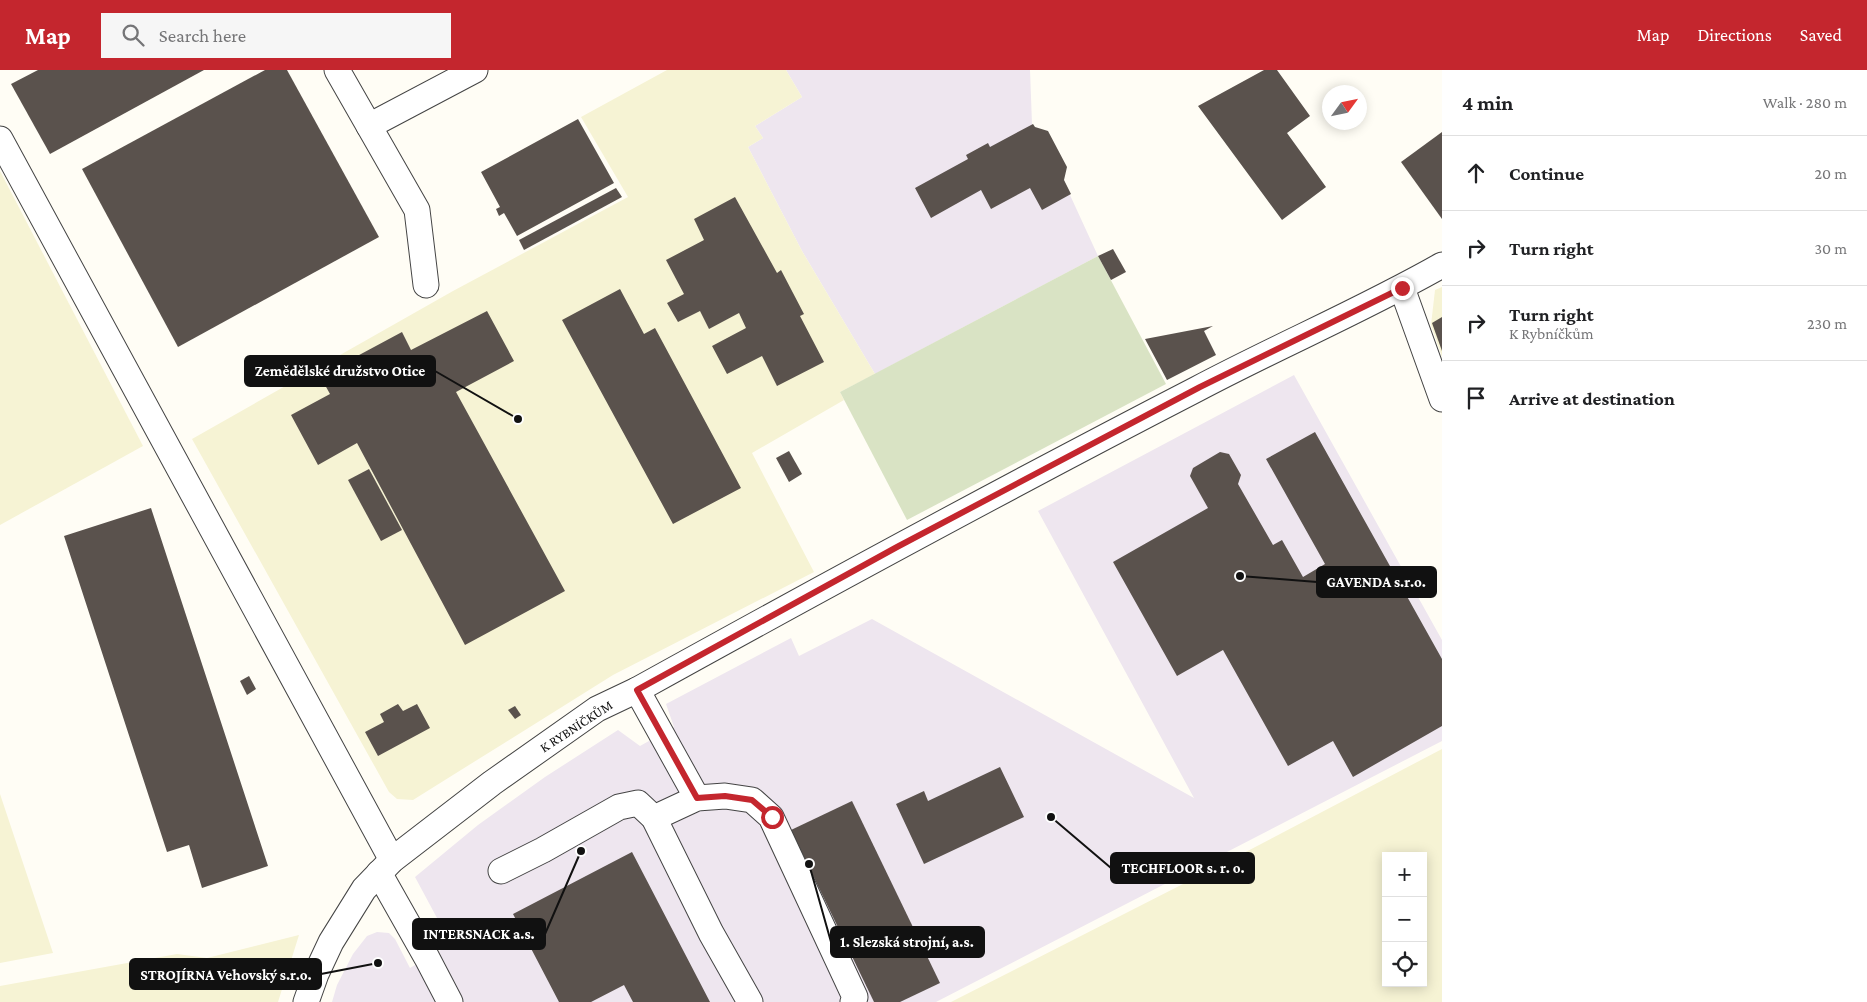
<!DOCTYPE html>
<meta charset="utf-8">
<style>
body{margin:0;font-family:"Crimson Pro",serif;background:#f6f6f6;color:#202124}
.controls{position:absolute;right:15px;bottom:15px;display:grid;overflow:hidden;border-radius:0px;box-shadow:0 2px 12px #0003}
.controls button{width:45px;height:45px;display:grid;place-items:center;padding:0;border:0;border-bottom:1px solid #e0e0e0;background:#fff;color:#202124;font:25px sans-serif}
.compass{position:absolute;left:1322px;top:15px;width:45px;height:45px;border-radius:50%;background:#fff;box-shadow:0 2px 12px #0003;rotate:57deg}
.stop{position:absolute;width:15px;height:15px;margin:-11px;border:4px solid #c4262e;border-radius:50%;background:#fff}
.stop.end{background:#c4262e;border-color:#fff;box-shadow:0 1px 5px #0008}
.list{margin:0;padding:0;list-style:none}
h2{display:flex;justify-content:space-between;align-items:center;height:65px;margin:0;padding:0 20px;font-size:21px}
h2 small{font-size:16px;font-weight:400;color:#757577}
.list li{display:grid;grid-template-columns:32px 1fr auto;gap:15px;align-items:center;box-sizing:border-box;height:75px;padding:0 20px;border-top:1px solid #e0e0e0}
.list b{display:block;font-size:19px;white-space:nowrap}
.list p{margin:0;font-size:16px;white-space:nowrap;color:#757577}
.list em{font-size:16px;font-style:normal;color:#757577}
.icon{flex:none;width:28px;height:28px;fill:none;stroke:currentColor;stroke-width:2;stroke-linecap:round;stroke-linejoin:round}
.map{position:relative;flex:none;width:1442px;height:932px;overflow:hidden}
header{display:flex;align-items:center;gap:30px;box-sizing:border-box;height:70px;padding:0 25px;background:#c4262e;color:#fff}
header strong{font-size:24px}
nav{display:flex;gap:28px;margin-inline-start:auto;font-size:18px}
.search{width:350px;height:45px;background:#f6f6f6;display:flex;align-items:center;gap:12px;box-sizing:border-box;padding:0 18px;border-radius:0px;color:#757577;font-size:19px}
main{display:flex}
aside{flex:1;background:#fff}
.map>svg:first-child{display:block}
</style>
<header>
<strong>Map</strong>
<div class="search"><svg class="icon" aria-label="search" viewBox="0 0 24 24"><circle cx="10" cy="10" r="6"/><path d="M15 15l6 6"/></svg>Search here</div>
<nav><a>Map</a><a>Directions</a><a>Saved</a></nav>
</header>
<main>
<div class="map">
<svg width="1442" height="932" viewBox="0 0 1442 932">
<rect width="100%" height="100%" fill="#fffdf5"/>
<g fill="#eee6ef">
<polygon points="786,0 1030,0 1032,54 1070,125 1098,186 875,304 802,181 748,77 763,68 755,56 802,27"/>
<polygon points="1294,305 1442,570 1442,671 936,932 332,932 337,915 353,884 367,866 377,862 389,863 395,869 410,898 451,874 415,807 478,755 545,707 618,660 640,676 674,657 666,634 791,568 799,586 872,549 1194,728 1038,441"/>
</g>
<g fill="#f6f3d4" fill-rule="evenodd">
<polygon points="667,0 786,0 802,27 755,56 763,68 748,77 802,181 875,304 840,322 844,330 752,383 814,502 613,605 413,730 397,729 389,722 192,369 453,221 628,127 581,47"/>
<polygon points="0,101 143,376 0,455"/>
<polygon points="1442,217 1442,287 1431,255 1435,220"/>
<path d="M 1442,679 L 1442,932 L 951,932 L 1238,786 ZM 1386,786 L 1423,786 L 1423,913 L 1386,913 Z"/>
<polygon points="0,724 53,883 0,893"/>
<polygon points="299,865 278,932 0,932 0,916 177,884 207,888"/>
</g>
<polygon fill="#d9e3c4" points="1098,186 1166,314 907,450 840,322"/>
<g fill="#5a524d">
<polygon points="38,0 204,0 50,84 11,14"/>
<polygon points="265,0 287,0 379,167 178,277 82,99"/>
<polygon points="1264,0 1277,0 1310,46 1287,63 1326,117 1282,150 1198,36"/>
<polygon points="578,49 614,113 517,166 504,143 499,146 496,139 500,137 481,102"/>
<polygon points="1033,54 1035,57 1048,61 1067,97 1064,110 1071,124 1042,140 1030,118 991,139 981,120 931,148 915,118 968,89 966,85 988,73 990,77"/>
<polygon points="1442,62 1442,149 1401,92"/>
<polygon points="616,118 622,127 524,180 519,170"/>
<polygon points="735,127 777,203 781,200 804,244 800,246 824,292 777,316 762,286 727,304 712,276 746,258 739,243 709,259 700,241 678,252 667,233 684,224 666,190 704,170 694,149"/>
<polygon points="1113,179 1126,202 1111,210 1098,186"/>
<polygon points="620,219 644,264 655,258 741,418 673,454 562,250"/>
<polygon points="487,241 514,291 456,322 565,521 465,575 357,373 318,395 291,345 330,324 320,306 402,262 411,280"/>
<polygon points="1442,247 1442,281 1432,253"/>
<polygon points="1213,256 1204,261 1216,285 1167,310 1145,269"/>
<polygon points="1315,362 1442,589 1442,656 1353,707 1333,671 1288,696 1223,580 1177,606 1113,492 1208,438 1190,406 1193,398 1220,382 1229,384 1241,405 1238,414 1273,475 1282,470 1303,507 1325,494 1266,389"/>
<polygon points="789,381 802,404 789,412 776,388"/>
<polygon points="369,399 402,460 381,471 348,410"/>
<polygon points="151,438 268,796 202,818 189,775 167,782 64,466"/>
<polygon points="249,606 256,619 247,625 240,611"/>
<polygon points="398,634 403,641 417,634 430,658 378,686 365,662 384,652 380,644"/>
<polygon points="515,636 521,645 515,649 508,640"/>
<polygon points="1000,697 1024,747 924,794 896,734 924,721 928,731"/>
<polygon points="852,731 940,913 900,932 874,932 791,760"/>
<polygon points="632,782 710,932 633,932 624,915 591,932 559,932 513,844"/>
</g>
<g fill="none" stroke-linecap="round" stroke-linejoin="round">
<defs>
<g id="minor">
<polyline points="337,0 417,140 426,215"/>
<polyline points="369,56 475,0"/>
<polyline points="0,69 392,790"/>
<polyline points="1402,218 1442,329"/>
<polyline points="637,620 697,728"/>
<polyline points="654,748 697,728 725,726 752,730 771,747 855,927 853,932"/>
<polyline points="501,801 543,780 619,737 638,733 654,748 711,863 750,932"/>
<polyline points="379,803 427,888 450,932"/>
<path d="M 306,932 L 316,904 L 331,872 L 364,819 L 392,790 L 492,713 L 597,639 L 637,620 C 823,517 1009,416 1197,319 C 1278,276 1363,240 1442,195"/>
</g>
</defs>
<use href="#minor" stroke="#444" stroke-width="27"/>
<use href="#minor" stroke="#fff" stroke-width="25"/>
</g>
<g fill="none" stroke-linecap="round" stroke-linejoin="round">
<polyline stroke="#c4262e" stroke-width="6" points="772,747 752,730 725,726 697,728 637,620 897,477 1200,317 1402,218"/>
</g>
<g text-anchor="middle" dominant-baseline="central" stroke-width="5" stroke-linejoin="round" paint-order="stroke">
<g font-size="14" fill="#111" stroke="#fff">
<text transform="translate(576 656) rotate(-33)">K RYBNÍČKŮM</text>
</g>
</g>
<path fill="none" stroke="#111" stroke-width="2" d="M518 349L435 301M1240 506L1317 512M1051 747L1111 798M581 781L545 864M809 794L831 872M378 893L321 904"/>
<g fill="#111" stroke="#fff" stroke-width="2">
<circle cx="518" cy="349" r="5"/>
<circle cx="1240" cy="506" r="5"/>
<circle cx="1051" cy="747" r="5"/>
<circle cx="581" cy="781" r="5"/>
<circle cx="809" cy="794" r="5"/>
<circle cx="378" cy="893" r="5"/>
</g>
<g fill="#111" stroke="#111" stroke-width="2">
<rect x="245" y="286" width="190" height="30" rx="5"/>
<rect x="1317" y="497" width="119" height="30" rx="5"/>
<rect x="1111" y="783" width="143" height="30" rx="5"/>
<rect x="413" y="849" width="132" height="30" rx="5"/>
<rect x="831" y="857" width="153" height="30" rx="5"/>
<rect x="130" y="889" width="191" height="30" rx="5"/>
</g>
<g font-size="15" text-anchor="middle" font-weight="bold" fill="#fff">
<text x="340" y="306">Zemědělské družstvo Otice</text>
<text x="1376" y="517">GAVENDA s.r.o.</text>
<text x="1183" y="803">TECHFLOOR s. r. o.</text>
<text x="479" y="869">INTERSNACK a.s.</text>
<text x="907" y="877">1. Slezská strojní, a.s.</text>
<text x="226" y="910">STROJÍRNA Vehovský s.r.o.</text>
</g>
</svg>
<div class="controls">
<button>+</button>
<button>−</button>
<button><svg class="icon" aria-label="locate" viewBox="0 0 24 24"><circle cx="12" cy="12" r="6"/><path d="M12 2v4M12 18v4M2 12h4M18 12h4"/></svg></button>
</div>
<svg class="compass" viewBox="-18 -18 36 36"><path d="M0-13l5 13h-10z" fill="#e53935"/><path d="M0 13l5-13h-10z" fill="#757577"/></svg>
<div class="stop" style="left:772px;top:747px"></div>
<div class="stop end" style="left:1402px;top:218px"></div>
</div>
<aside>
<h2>4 min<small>Walk · 280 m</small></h2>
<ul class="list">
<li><svg class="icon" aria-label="ahead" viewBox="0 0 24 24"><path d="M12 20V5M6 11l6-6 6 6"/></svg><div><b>Continue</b></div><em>20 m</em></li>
<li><svg class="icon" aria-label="right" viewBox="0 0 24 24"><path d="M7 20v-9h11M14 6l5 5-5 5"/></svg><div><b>Turn right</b></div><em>30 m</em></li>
<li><svg class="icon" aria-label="right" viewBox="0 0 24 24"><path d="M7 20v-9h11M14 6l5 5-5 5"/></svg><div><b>Turn right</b><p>K Rybníčkům</p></div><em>230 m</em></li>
<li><svg class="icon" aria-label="arrive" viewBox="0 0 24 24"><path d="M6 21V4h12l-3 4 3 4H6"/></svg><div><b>Arrive at destination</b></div></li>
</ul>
</aside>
</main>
